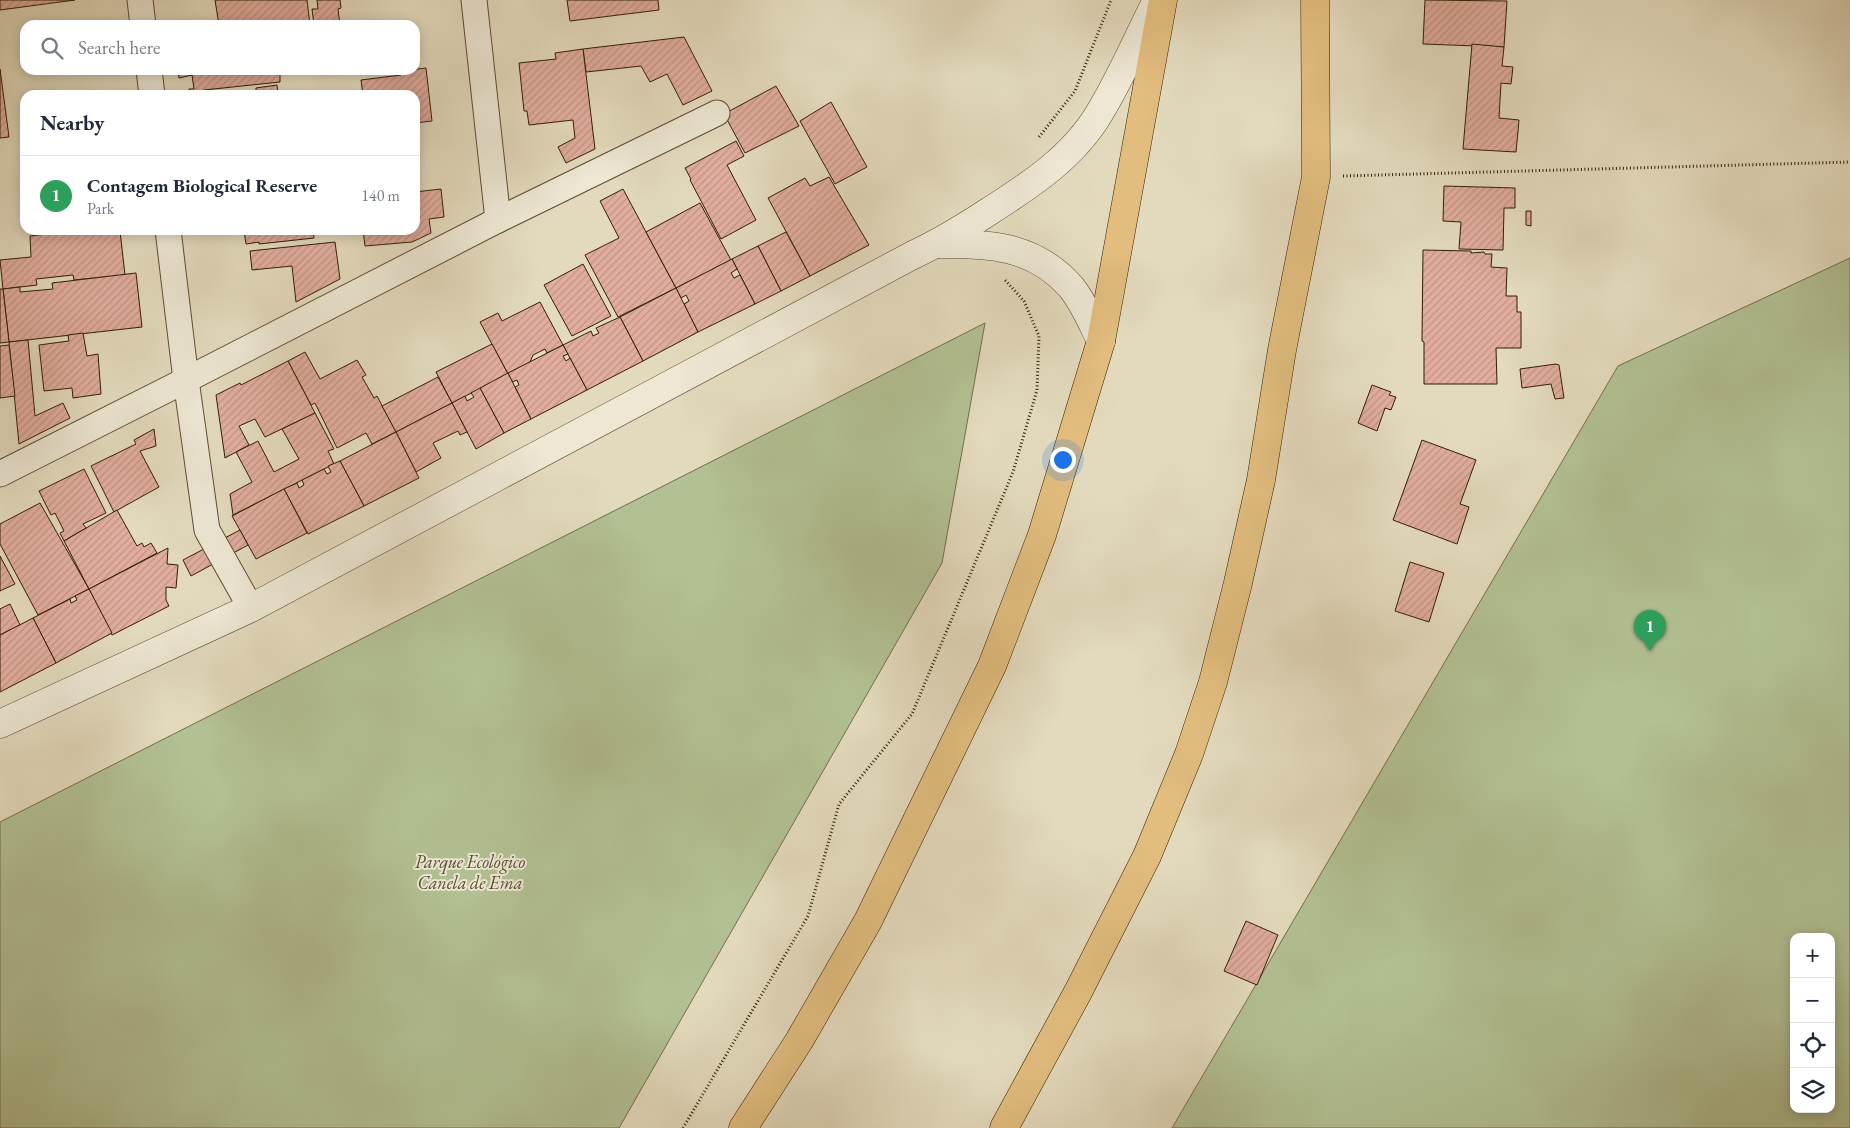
<!DOCTYPE html>
<meta charset="utf-8">
<style>
body{margin:0;font-family:"EB Garamond",serif;background:#f2f2f3;color:#1f2937}
.controls{position:absolute;right:15px;bottom:15px;display:grid;overflow:hidden;border-radius:10px;box-shadow:0 2px 12px #0003}
.controls button{width:45px;height:45px;display:grid;place-items:center;padding:0;border:0;border-bottom:1px solid #e0e1e3;background:#fff;color:#1f2937;font:25px sans-serif}
.you{position:absolute;left:1062px;top:459px;width:18px;height:18px;margin:-12px;border:4px solid #fff;border-radius:50%;background:#1a73e8;box-shadow:0 0 0 8px #1a73e833}
.badge{display:grid;place-items:center;width:32px;height:32px;border-radius:50%;background:#111827;color:#fff;font-size:16px;font-weight:700}
.pin{position:absolute;translate:-50% -41px;filter:drop-shadow(0 1px 2px #0008)}
.pin::after{content:'';position:absolute;top:26px;width:18px;height:15px;background:inherit;clip-path:polygon(0 0,100% 0,50% 100%)}
.list{margin:0;padding:0;list-style:none}
h2{display:flex;justify-content:space-between;align-items:center;height:65px;margin:0;padding:0 20px;font-size:21px}
h2 small{font-size:16px;font-weight:400;color:#747a83}
.list li{display:grid;grid-template-columns:32px 1fr auto;gap:15px;align-items:center;box-sizing:border-box;height:80px;padding:0 20px;border-top:1px solid #e0e1e3}
.list b{display:block;font-size:19px;white-space:nowrap}
.list p{margin:0;font-size:16px;white-space:nowrap;color:#747a83}
.list em{font-size:16px;font-style:normal;color:#747a83}
.icon{flex:none;width:28px;height:28px;fill:none;stroke:currentColor;stroke-width:2;stroke-linecap:round;stroke-linejoin:round}
.map{position:relative;flex:none;width:1850px;height:1128px;overflow:hidden}
.search{position:absolute;background:#fff;box-shadow:0 2px 12px #0003;left:20px;top:20px;width:400px;height:55px;display:flex;align-items:center;gap:12px;box-sizing:border-box;padding:0 18px;border-radius:15px;color:#747a83;font-size:19px}
.panel{position:absolute;background:#fff;box-shadow:0 2px 12px #0003;left:20px;top:90px;width:400px;height:145px;border-radius:15px}
.map>svg:first-child{display:block}
</style>
<div class="map">
<svg width="1850" height="1128" viewBox="0 0 1850 1128">
<defs>
<pattern id="building-hatch" width="6" height="6" patternUnits="userSpaceOnUse" patternTransform="scale(1.25)"><rect width="6" height="6" fill="#e1ad9e"/><path d="M-1 1l2-2M0 6l6-6M5 7l2-2" fill="none" stroke="#c29486"/></pattern>
</defs>
<rect width="100%" height="100%" fill="#e3dabd"/>
<filter id="stains"><feTurbulence type="fractalNoise" baseFrequency=".004" numOctaves="4"/><feColorMatrix values="0 0 0 0 .2 0 0 0 0 .09 0 0 0 0 .02 0 0 0 .5 -.17"/></filter>
<radialGradient id="worn" r=".72"><stop offset=".6" stop-color="#630" stop-opacity="0"/><stop offset="1" stop-color="#630" stop-opacity=".3"/></radialGradient>
<g fill="#b2c093" stroke="#726e4a" fill-rule="evenodd">
<path d="M 1850,258 L 1850,1128 L 1172,1128 L 1618,366 ZM 1794,937 L 1831,937 L 1831,1109 L 1794,1109 Z"/>
<polygon points="985,323 942,563 619,1128 0,1128 0,822"/>
</g>
<g fill="url(#building-hatch)" stroke="#311d02">
<polygon points="0,0 75,0 0,10"/>
<polygon points="215,0 307,0 310,25 219,25"/>
<polygon points="317,0 340,0 341,8 338,9 340,25 314,25 312,9 318,9"/>
<polygon points="567,0 658,0 659,10 570,21"/>
<polygon points="1425,0 1507,1 1504,47 1423,44"/>
<polygon points="684,37 712,91 683,105 667,74 650,82 641,66 586,72 583,49"/>
<polygon points="1472,44 1504,47 1502,66 1513,67 1511,84 1501,83 1499,118 1519,120 1516,152 1463,149"/>
<polygon points="583,49 595,149 566,163 558,147 575,138 573,120 529,125 527,111 524,111 519,63 556,59 555,53"/>
<polygon points="426,68 432,121 415,123 415,95 363,95 361,80 401,75 401,71"/>
<polygon points="0,69 9,137 0,138"/>
<polygon points="178,70 280,70 280,82 204,90 205,94 189,95 189,89 194,89 192,75 179,78"/>
<polygon points="277,85 278,95 220,95 256,91 256,88"/>
<polygon points="776,86 799,126 745,153 724,114"/>
<polygon points="831,102 867,167 835,184 800,121"/>
<polygon points="736,141 744,156 727,165 756,220 721,239 690,180 691,179 685,168"/>
<polygon points="829,177 869,245 810,276 768,198 805,178 810,186"/>
<polygon points="1444,186 1515,188 1515,208 1504,208 1503,250 1459,249 1461,222 1443,221"/>
<polygon points="441,189 444,217 429,219 431,233 412,242 365,246 363,230 415,230 415,192"/>
<polygon points="623,189 676,288 618,317 585,255 619,238 600,201"/>
<polygon points="700,203 731,260 676,288 646,232"/>
<polygon points="1526,211 1531,211 1531,226 1526,225"/>
<polygon points="104,230 104,233 120,231 125,275 74,280 73,275 36,279 37,285 3,289 0,260 31,257 30,236 70,231 70,234"/>
<polygon points="244,230 313,230 314,238 259,244 259,242 246,244"/>
<polygon points="786,232 810,276 781,291 758,246"/>
<polygon points="335,242 340,279 296,302 292,266 252,270 250,251"/>
<polygon points="758,246 781,291 755,304 732,259"/>
<polygon points="1423,250 1471,251 1471,253 1484,252 1485,254 1492,254 1491,267 1507,268 1506,296 1517,296 1517,312 1521,312 1521,348 1496,348 1497,384 1424,384 1424,342 1422,341"/>
<polygon points="732,259 737,269 731,273 734,278 740,275 755,304 698,332 684,304 689,301 686,295 681,298 676,288"/>
<polygon points="583,264 611,316 572,336 544,285"/>
<polygon points="136,273 142,327 9,342 3,289 20,287 20,292 53,289 52,283"/>
<polygon points="676,288 698,332 643,361 620,317"/>
<polygon points="0,289 3,289 9,342 0,343"/>
<polygon points="540,302 563,345 547,353 545,349 533,355 530,362 508,374 480,322 498,313 502,321"/>
<polygon points="620,317 643,361 587,390 563,345 591,331 593,336 599,333 596,328"/>
<polygon points="83,333 87,356 98,354 101,394 73,398 72,388 44,391 39,345 69,341 68,335"/>
<polygon points="28,340 35,416 63,403 70,418 19,444 9,342"/>
<polygon points="492,344 508,374 452,403 436,372"/>
<polygon points="9,345 15,396 0,398 0,346"/>
<polygon points="563,345 568,354 563,356 566,361 570,358 587,390 531,419 515,387 519,385 517,380 512,382 508,373"/>
<polygon points="305,352 320,379 357,360 366,375 362,377 374,398 377,396 396,432 372,444 366,433 337,448 315,403 311,405 288,361"/>
<polygon points="288,361 315,413 265,437 255,419 239,426 249,445 225,458 216,395 240,383 241,385"/>
<polygon points="1556,364 1559,365 1564,398 1555,399 1551,384 1522,388 1520,369"/>
<polygon points="508,373 531,419 504,433 480,388"/>
<polygon points="438,377 452,403 396,432 382,406"/>
<polygon points="1372,385 1391,392 1389,395 1396,397 1391,410 1385,408 1377,431 1358,423"/>
<polygon points="480,388 504,433 476,449 452,403 465,396 467,401 474,397 471,393"/>
<polygon points="452,403 467,432 460,435 458,431 433,443 441,458 416,472 396,432"/>
<polygon points="315,413 334,449 328,451 334,464 233,515 230,494 252,482 236,452 258,441 274,472 299,459 282,429"/>
<polygon points="154,429 156,446 140,451 159,487 114,512 91,466 136,444 134,440"/>
<polygon points="396,432 419,478 364,506 340,461"/>
<polygon points="1422,440 1476,460 1460,504 1469,507 1457,544 1393,520"/>
<polygon points="340,461 364,506 308,534 284,489 297,483 299,488 304,485 302,480 324,469 327,474 331,472 328,466"/>
<polygon points="84,469 106,513 83,524 86,528 64,541 60,533 64,531 55,513 51,515 39,491"/>
<polygon points="284,489 307,533 256,559 232,516"/>
<polygon points="40,503 89,589 38,615 0,544 0,524"/>
<polygon points="117,510 137,546 142,543 144,547 151,543 157,553 89,589 64,541"/>
<polygon points="240,530 248,545 191,576 183,560"/>
<polygon points="168,548 167,564 178,565 176,588 166,587 166,600 169,606 112,635 89,589"/>
<polygon points="0,556 15,584 0,591"/>
<polygon points="1410,562 1444,573 1429,622 1395,611"/>
<polygon points="89,589 112,633 56,663 33,618 70,599 71,603 77,600 75,596"/>
<polygon points="10,604 20,625 0,635 0,609"/>
<polygon points="33,618 56,663 0,692 0,635"/>
<polygon points="1246,921 1278,935 1257,985 1224,971"/>
</g>
<g fill="none" stroke-linecap="round" stroke-linejoin="round">
<defs>
<g id="minor">
<polyline points="140,0 143,25"/>
<polyline points="474,0 498,220"/>
<polyline points="149,70 152,95"/>
<polyline points="168,230 186,380 207,530 251,608"/>
<polyline points="0,474 186,380 498,220 717,113"/>
</g>
<g id="tertiary">
<path d="M 936,244 C 988,243 1034,245 1071,287 C 1084,303 1092,323 1101,341"/>
<path d="M 0,724 L 251,608 L 913,255 C 939,243 962,229 985,214 C 1029,186 1074,157 1100,112 C 1122,76 1138,37 1157,0"/>
</g>
<g id="primary">
<polyline points="743,1128 799,1041 868,921 992,666 1042,535 1101,341 1163,0"/>
<polyline points="1004,1128 1078,992 1147,856 1189,754 1213,682 1238,583 1261,480 1282,350 1316,177 1315,0"/>
</g>
</defs>
<use href="#minor" stroke="#5e4c31" stroke-width="27"/>
<use href="#tertiary" stroke="#5e4c31" stroke-width="29"/>
<use href="#primary" stroke="#311d02" stroke-width="29"/>
<g stroke="#311d02" stroke-width="3" stroke-dasharray="1 2.5" stroke-linecap="butt">
<polyline points="1039,137 1075,91 1111,0"/>
<polyline points="1343,176 1850,162"/>
<polyline points="683,1128 808,916 839,804 912,714 1013,472 1037,390 1039,336 1024,301 1005,280"/>
</g>
<use href="#minor" stroke="#ede7d4" stroke-width="25"/>
<use href="#tertiary" stroke="#ede7d4" stroke-width="28"/>
<use href="#primary" stroke="#e2bd7e" stroke-width="28"/>
</g>
<g text-anchor="middle" dominant-baseline="central" stroke-width="4" stroke-linejoin="round" paint-order="stroke">
<g font-size="18" font-style="italic" fill="#584e2e" stroke="#ede7d4">
<text x="470" y="861">Parque Ecológico<tspan x="470" dy="21">Canela de Ema</tspan></text>
</g>
</g>
<rect width="100%" height="100%" filter="url(#stains)"/>
<rect width="100%" height="100%" fill="url(#worn)"/>
</svg>
<div class="controls">
<button>+</button>
<button>−</button>
<button><svg class="icon" aria-label="locate" viewBox="0 0 24 24"><circle cx="12" cy="12" r="6"/><path d="M12 2v4M12 18v4M2 12h4M18 12h4"/></svg></button>
<button><svg class="icon" aria-label="layers" viewBox="0 0 24 24"><path d="M12 4l9 5-9 5-9-5zM3 14l9 5 9-5"/></svg></button>
</div>
<div class="you"></div>
<div class="pin badge" style="left:1650px;top:651px;background:#2e9e5b">1</div>
<div class="search"><svg class="icon" aria-label="search" viewBox="0 0 24 24"><circle cx="10" cy="10" r="6"/><path d="M15 15l6 6"/></svg>Search here</div>
<section class="panel">
<h2>Nearby<small></small></h2>
<ul class="list">
<li><span class="badge" style="background:#2e9e5b">1</span><div><b>Contagem Biological Reserve</b><p>Park</p></div><em>140 m</em></li>
</ul>
</section>
</div>
